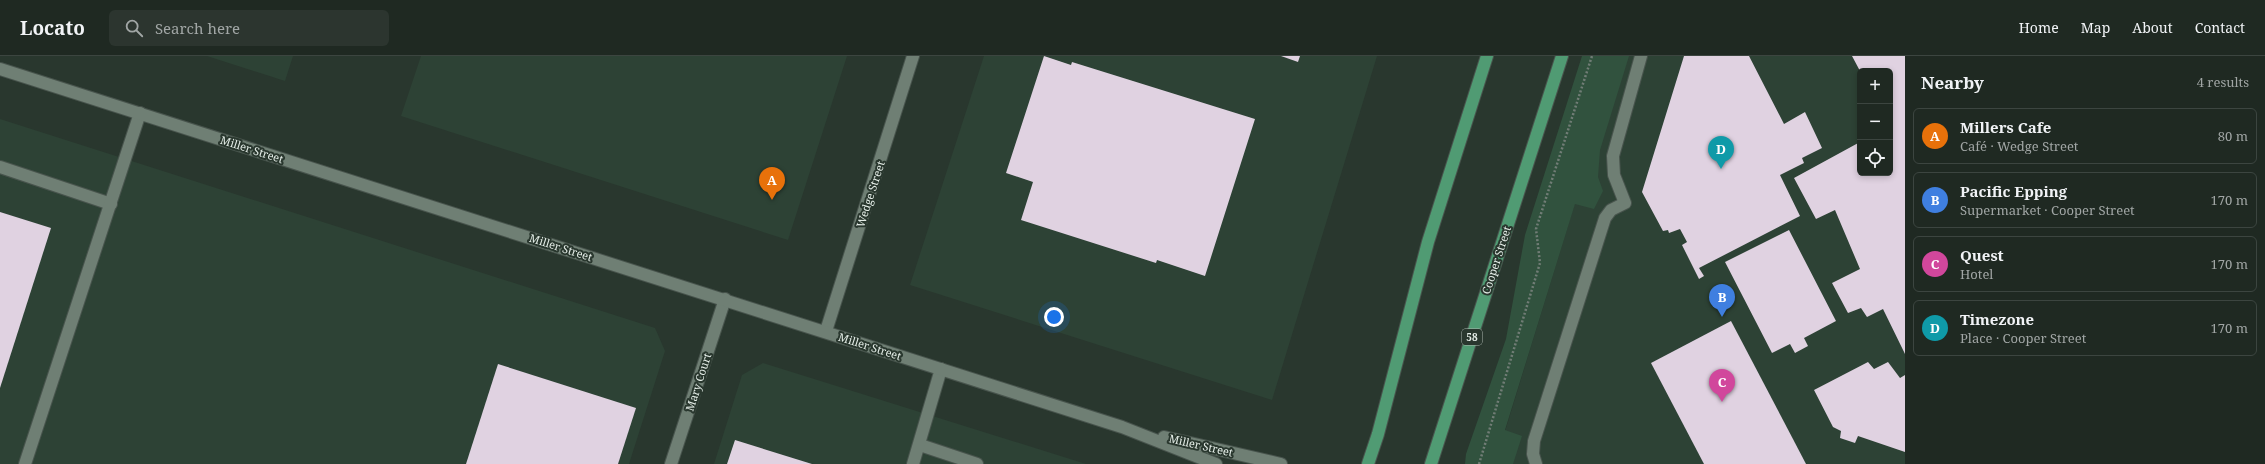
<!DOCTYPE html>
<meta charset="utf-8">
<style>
body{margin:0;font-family:"Noto Serif",serif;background:#2c352f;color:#f1f3f6}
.controls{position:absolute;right:12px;top:12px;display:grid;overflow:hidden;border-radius:6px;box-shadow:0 2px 6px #0003}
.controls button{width:36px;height:36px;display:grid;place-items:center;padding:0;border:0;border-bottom:1px solid #3c4540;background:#1f2922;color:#f1f3f6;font:20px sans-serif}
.you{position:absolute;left:1054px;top:261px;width:14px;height:14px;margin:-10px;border:3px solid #fff;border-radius:50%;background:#1a73e8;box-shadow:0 0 0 6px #1a73e833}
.badge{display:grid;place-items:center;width:26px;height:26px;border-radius:50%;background:#ea580c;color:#fff;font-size:13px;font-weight:700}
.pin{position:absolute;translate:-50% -33px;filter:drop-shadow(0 1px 2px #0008)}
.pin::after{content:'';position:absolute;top:21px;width:14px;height:12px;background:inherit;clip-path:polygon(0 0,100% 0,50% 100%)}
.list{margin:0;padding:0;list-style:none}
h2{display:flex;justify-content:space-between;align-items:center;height:52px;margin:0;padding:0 16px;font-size:17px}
h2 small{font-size:13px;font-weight:400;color:#a1a6a5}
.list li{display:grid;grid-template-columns:26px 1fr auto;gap:12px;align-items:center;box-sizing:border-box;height:56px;margin:0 8px 8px;padding:0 8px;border:1px solid #3c4540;border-radius:6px}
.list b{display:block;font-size:15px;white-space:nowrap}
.list p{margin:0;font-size:13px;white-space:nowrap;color:#a1a6a5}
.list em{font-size:13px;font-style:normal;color:#a1a6a5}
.icon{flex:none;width:22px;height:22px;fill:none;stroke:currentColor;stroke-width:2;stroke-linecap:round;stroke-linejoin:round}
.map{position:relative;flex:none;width:1905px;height:408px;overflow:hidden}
header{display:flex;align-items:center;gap:24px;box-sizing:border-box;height:56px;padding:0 20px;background:#1f2922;border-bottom:1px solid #3c4540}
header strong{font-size:19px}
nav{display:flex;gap:22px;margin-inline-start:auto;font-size:14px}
.search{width:280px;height:36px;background:#2c352f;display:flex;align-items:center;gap:10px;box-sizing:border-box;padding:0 14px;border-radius:6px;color:#a1a6a5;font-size:15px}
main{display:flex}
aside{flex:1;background:#1f2922}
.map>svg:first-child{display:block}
</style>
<header>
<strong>Locato</strong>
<div class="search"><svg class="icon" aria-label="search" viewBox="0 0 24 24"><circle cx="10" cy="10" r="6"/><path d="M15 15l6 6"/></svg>Search here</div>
<nav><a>Home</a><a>Map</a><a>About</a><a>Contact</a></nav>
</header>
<main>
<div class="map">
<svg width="1905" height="408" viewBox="0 0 1905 408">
<rect width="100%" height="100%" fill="#29372e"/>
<g fill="#2d4235" fill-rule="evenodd">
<polygon points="207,0 293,0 285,25"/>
<polygon points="421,0 847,0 788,184 401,60"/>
<polygon points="984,0 1377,0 1272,344 910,229"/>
<path d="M 1620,0 L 1905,0 L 1905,408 L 1495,408 ZM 1860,15 L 1890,15 L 1890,117 L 1860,117 Z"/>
<polygon points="0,63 655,272 665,295 629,408 0,408"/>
<polygon points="763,307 1086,408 714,408 742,319"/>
</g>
<polygon fill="#31523e" points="1582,0 1629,0 1600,94 1598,121 1603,135 1594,153 1575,148 1505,374 1522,380 1513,408 1465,408 1466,398 1506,283 1525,179"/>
<g fill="#e0d2e1">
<polygon points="1044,0 1071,9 1072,6 1255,63 1205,220 1157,204 1156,207 1021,164 1033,126 1006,117"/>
<polygon points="1281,0 1300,0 1298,6"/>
<polygon points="1684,0 1749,0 1784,68 1805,56 1822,92 1802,102 1804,107 1780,119 1800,160 1699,212 1704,220 1699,223 1682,189 1687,186 1680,173 1669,177 1668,174 1663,175 1642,136"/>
<polygon points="1852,0 1905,0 1905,298 1883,253 1867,261 1861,252 1848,257 1832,227 1860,213 1835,154 1816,163 1794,122 1860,86 1860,117 1890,117 1890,15 1860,15"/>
<polygon points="0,156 51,172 0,332"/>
<polygon points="1789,174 1836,265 1804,282 1808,290 1795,297 1790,288 1772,297 1725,206"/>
<polygon points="1731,265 1794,385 1806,408 1704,408 1651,307"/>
<polygon points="1868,306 1874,313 1888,306 1900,322 1905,319 1905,396 1858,380 1855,387 1840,382 1841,375 1833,371 1814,334"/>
<polygon points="498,308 636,352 618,408 466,408"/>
<polygon points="735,384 812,408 727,408"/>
</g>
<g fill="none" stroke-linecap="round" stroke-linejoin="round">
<defs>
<g id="service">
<polyline points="0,111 111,148"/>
<polyline points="920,389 977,408"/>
<polyline points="25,408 140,57"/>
<polyline points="913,408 941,313"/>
<polyline points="1536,408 1533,398 1534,385 1605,162 1611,154 1625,147 1614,119 1613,100 1641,0"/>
</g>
<g id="minor">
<polyline points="826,275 913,0"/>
<polyline points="671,408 725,243"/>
</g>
<g id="tertiary">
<polyline points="0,13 1122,371 1216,408"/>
<polyline points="1164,381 1281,408"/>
</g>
<g id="primary">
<polyline points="1368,408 1378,378 1428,186 1487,0"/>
<polyline points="1431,408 1562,0"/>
</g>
</defs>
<use href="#service" stroke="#48544d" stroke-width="14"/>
<use href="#minor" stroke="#48544d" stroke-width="14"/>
<use href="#tertiary" stroke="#48544d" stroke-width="14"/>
<use href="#primary" stroke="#48544d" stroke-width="14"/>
<polyline stroke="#717d76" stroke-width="2.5" stroke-dasharray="2 2" stroke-linecap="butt" points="1479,408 1540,207 1536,173 1592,0"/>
<use href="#service" stroke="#6f7f74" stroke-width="12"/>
<use href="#minor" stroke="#6f7f74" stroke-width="12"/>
<use href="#tertiary" stroke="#6f7f74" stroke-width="12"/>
<use href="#primary" stroke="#509b73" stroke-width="12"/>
</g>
<g text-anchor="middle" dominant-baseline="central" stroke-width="4" stroke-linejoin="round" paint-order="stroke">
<rect fill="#29372e" stroke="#adb7b0" stroke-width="1" x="1462" y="273" width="20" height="16" rx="3"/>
<g font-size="10" font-weight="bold" fill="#e5eee8">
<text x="1472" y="281">58</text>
</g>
<g font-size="11" fill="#e5eee8" stroke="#29372e">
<text transform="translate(252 93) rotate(18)">Miller Street</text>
<text transform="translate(870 138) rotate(-72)">Wedge Street</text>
<text transform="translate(561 191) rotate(18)">Miller Street</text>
<text transform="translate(1496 204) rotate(-72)">Cooper Street</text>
<text transform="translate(870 290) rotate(18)">Miller Street</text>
<text transform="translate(698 326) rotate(-72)">Mary Court</text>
<text transform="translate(1201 389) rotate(13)">Miller Street</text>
</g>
</g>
</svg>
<div class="controls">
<button>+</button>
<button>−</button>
<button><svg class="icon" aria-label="locate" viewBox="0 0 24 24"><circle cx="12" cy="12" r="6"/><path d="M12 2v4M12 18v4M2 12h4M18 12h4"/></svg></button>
</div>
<div class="you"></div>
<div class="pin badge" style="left:772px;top:144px;background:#e8710a">A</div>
<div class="pin badge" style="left:1722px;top:261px;background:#3f7fe0">B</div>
<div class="pin badge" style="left:1722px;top:346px;background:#d1479c">C</div>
<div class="pin badge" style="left:1721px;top:113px;background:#0f9aa8">D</div>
</div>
<aside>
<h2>Nearby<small>4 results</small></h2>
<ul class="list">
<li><span class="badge" style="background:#e8710a">A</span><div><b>Millers Cafe</b><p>Café · Wedge Street</p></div><em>80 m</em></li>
<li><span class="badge" style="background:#3f7fe0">B</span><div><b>Pacific Epping</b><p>Supermarket · Cooper Street</p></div><em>170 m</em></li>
<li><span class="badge" style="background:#d1479c">C</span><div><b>Quest</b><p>Hotel</p></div><em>170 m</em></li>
<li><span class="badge" style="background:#0f9aa8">D</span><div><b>Timezone</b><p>Place · Cooper Street</p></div><em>170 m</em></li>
</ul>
</aside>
</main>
